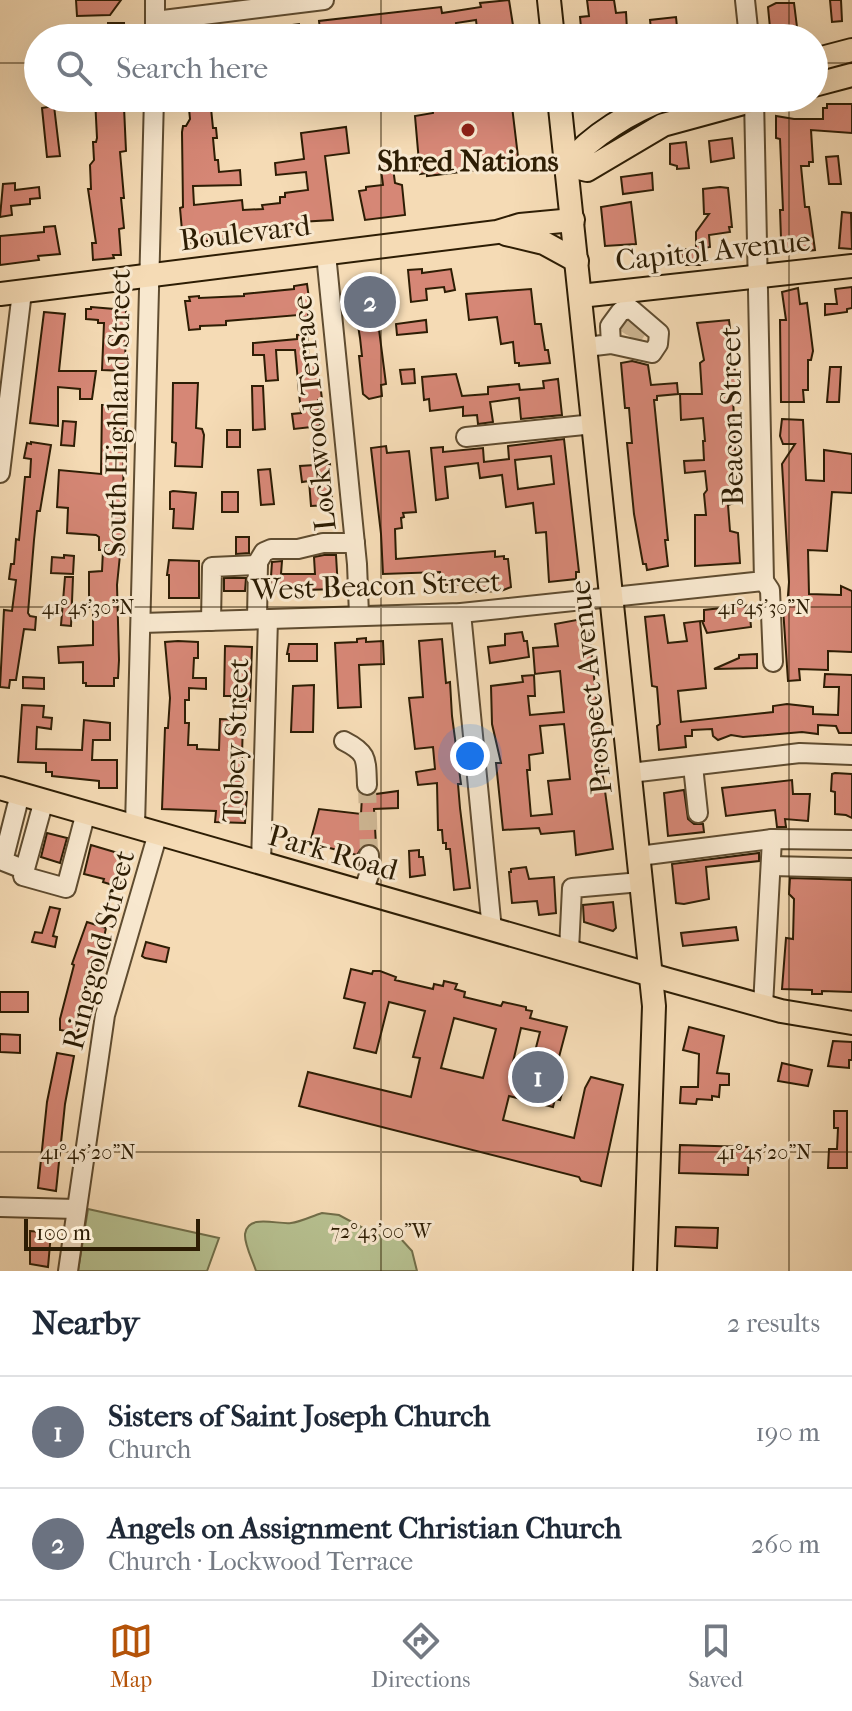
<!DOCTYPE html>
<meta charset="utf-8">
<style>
body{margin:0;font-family:"IM FELL French Canon",serif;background:#f6f6f7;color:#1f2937}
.scale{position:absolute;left:24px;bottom:20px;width:176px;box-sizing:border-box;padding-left:8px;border:4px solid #2d1d04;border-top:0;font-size:22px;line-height:28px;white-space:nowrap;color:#2d1d04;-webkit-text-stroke:6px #f8e8cf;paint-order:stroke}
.you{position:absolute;left:470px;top:756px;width:28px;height:28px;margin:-20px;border:6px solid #fff;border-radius:50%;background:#1a73e8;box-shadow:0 0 0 12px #1a73e833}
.badge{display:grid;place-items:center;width:52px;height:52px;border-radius:50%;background:#b45309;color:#fff;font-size:26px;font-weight:700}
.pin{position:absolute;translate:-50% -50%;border:4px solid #fff;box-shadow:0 2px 8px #0006}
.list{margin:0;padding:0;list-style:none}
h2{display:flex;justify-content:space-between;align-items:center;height:104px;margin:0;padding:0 32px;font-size:34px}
h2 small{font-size:26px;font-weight:400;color:#747a83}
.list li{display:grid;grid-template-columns:52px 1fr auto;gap:24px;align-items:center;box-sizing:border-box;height:112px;padding:0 32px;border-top:2px solid #e0e1e3}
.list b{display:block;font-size:30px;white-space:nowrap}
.list p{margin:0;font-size:26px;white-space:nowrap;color:#747a83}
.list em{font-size:26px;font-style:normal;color:#747a83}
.icon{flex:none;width:44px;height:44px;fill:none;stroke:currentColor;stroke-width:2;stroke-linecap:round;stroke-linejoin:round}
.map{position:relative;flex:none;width:852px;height:1271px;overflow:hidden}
.search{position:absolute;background:#fff;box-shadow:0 8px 32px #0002;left:24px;right:24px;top:24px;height:88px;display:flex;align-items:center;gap:20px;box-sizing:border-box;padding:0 28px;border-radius:44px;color:#747a83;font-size:30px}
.sheet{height:328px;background:#fff}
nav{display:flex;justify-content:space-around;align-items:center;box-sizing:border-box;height:112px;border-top:2px solid #e0e1e3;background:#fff;font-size:22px;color:#747a83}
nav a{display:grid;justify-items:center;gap:4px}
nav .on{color:#b45309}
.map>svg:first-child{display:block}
</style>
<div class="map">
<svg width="852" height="1271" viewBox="0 0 852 1271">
<rect width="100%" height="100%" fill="#f5dbb5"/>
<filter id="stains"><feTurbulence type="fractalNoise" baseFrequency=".0025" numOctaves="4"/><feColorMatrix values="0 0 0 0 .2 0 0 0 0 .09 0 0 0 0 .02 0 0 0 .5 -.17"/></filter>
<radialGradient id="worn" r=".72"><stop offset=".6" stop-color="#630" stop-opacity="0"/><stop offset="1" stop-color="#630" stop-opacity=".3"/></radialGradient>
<g fill="#b7c191" stroke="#726f4a" stroke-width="2">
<polygon points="88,1209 219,1238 207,1271 78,1271"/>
<path d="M 322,1213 L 339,1215 L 376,1235 L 401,1239 L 412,1251 L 417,1271 L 256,1271 C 253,1261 244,1244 245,1234 C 248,1213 278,1225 291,1223 C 301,1222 312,1216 322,1213 Z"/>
</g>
<g fill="#d68776" stroke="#2d1d04" stroke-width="2" fill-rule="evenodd">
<polygon points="76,0 121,0 110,15 77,16"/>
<polygon points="509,0 515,38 478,38 476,20 456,23 457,31 444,32 445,38 321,38 319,21 441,7 442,13 481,7 480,3"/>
<polygon points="587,0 614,0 616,13 626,12 627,30 623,31 624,33 582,38 580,17 589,16"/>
<polygon points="830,0 841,0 842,21 832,22"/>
<polygon points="776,3 794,3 798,35 796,38 771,38 768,7"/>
<polygon points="676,17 677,27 651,29 650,20"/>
<rect x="108" y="23" width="16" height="15"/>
<polygon points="299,24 301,38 261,38 260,29"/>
<polygon points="95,98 117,98 118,107 124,107 126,151 120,152 124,198 121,198 124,228 119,229 121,255 113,255 114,258 93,260 92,243 96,243 88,189 91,189 90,165 94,160 93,142 96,142 97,138"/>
<polygon points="188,98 210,98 213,128 216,128 217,138 213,138 215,160 218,160 219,172 240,170 241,185 193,186 194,205 242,200 243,210 263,209 262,205 280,203 280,197 285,197 285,193 308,190 306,172 276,175 275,163 304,159 301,133 346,127 349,153 325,156 333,220 299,222 300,228 242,235 242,240 233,241 233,238 199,242 199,244 183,242 180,208 183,207 182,132 183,126 186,126 190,119"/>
<polygon points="432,98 511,98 519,165 427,176 427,173 420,174 415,116 433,113"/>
<polygon points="827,104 852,104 852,133 811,130 813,162 809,162 809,166 801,166 805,207 809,207 815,250 787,253 783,251 781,238 780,210 783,210 780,139 776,138 776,116 794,119 823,119 823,108 827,108"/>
<polygon points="54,106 60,156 47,157 42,108"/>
<polygon points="732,138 734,158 711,162 709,141"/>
<polygon points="686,142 689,168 677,169 677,166 670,164 670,144"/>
<polygon points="838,156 841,184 829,184 826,157"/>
<polygon points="392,160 395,183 402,185 405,215 365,220 359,191 366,190 366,187 383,185 380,162"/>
<polygon points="652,173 653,190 623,194 621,177"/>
<polygon points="15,183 15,190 39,187 40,198 30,199 30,204 11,206 12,215 0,217 3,184"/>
<polygon points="720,187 728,188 732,227 729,227 730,232 709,235 710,247 698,249 700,265 682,265 681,249 696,249 696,232 709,214 704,214 703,189"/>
<polygon points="631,202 636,244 605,246 601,207"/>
<polygon points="842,212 851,213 852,249 839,248"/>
<polygon points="55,226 60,254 38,256 39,260 0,265 0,236 44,232 44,227"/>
<polygon points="422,269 422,273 451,269 455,290 445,292 444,287 426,289 427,300 411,302 408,270"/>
<polygon points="383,278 387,313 377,314 386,384 381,385 382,396 369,399 363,394 359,356 362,356 360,338 351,281"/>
<polygon points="307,284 311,313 308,314 308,317 298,318 298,315 226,321 226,325 200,326 200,329 189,330 185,301 190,301 189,297 199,296 199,298 244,296 244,294 294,289 294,286"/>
<polygon points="852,287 852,308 847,309 847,312 825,315 825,304 837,304 835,289"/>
<polygon points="798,288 800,304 807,303 813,351 811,360 808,360 808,390 803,390 804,402 781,402 780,320 786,320 782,292"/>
<polygon points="531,289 535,324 541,324 545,350 548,350 550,363 519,366 519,363 515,363 513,342 501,344 497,317 469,320 466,294"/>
<polygon points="91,307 126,310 125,371 102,370 104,323 98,323 98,320 86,319 86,309 91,309"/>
<polygon points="44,312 65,314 59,371 96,371 92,399 80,399 80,389 58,387 58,426 30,423"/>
<polygon points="426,320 427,332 397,335 396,324"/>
<polygon points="729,320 731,337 728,337 737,380 737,395 733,395 737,502 728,505 730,531 738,533 740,563 695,566 695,515 706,515 704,494 707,490 705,471 685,473 684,461 704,460 703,441 705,441 703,418 681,420 680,394 702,394 700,363 704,360 697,323"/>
<polygon points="307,334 309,361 317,360 322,399 318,400 320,426 294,429 292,414 301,413 295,350 276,350 278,380 266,381 264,355 253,355 253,343 297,339 297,335"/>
<polygon points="632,361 648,365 651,385 677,383 678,394 657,396 657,400 654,400 668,540 665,540 668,566 647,570 646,564 643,564 634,514 627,443 632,443 629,408 625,408 621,363"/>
<polygon points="830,367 841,367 839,402 827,402"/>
<polygon points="414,369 415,383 402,384 400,370"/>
<polygon points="456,374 462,396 488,394 488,387 519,384 520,390 544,388 543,381 558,379 562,415 521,419 519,398 490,402 493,422 478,424 477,415 463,416 463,407 430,411 429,399 424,400 422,377"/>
<polygon points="173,383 198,383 196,428 202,429 204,435 202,467 175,466 176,443 172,442"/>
<polygon points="252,386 263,386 265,429 253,430"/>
<polygon points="102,405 124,405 123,525 117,585 119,660 118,678 114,678 114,686 86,686 86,683 83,683 83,662 59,663 58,647 93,645 93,613 92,607 89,607 89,572 102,571 103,550 99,550 99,537 96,535 67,533 68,508 57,507 59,470 101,474"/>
<polygon points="782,419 803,420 806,480 824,481 824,450 852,454 852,493 832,492 827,551 808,550 809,594 841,595 841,586 852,591 852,652 828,651 828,670 799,669 800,680 788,681 783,608 787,608 789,582 782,464 795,444 783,444 780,436"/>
<polygon points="63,421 76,422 74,446 61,445"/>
<rect x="227" y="430" width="13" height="17"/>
<path d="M 564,439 L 579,572 L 576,572 L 576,579 L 549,582 L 546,532 L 536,533 L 533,503 L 506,507 L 502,475 L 480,478 L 478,463 L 445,467 L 448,498 L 436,500 L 431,448 L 443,447 L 443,452 L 483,448 L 484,462 L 509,459 L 508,446 ZM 551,456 L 554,484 L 518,489 L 515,460 Z"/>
<polygon points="31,442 51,445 40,511 37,511 34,540 28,613 30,616 36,617 35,630 24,629 16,680 10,680 9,688 0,687 4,610 12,611 16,580 9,579 11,564 14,564 16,539 19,540 25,477 30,477 31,459 24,458 27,443 31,444"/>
<polygon points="386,446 387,453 409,451 416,512 403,513 404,517 401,518 402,528 395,529 396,559 495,551 495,557 504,556 504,559 508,559 511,587 501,591 475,592 473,584 442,585 440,572 383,574 381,534 371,448"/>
<polygon points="330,464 332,501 326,502 328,505 311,506 309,481 302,482 300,466"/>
<polygon points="270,469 274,504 261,505 258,470"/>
<polygon points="173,491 196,493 193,529 173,528 174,509 170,509 170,492"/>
<rect x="222" y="492" width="16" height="20"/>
<polygon points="236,537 249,537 249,553 236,554"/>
<polygon points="64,555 74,556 73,574 51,573 52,557 64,558"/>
<polygon points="324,555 336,555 338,589 270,591 272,562 282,561 281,574 315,574 314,557"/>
<polygon points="169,560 199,561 199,598 169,598 169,575 167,575"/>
<polygon points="65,577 73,577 71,626 61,625"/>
<polygon points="224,578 246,578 245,591 224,591"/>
<polygon points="749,605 751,627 707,633 702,621 704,621 704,610"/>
<polygon points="664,615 668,643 687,641 684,623 700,621 706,688 678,691 681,722 773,712 773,706 787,704 813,707 813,714 838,715 839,687 824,687 825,674 852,675 852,733 839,733 836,726 818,725 818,734 802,732 743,737 731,735 718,740 713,736 712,729 692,730 692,736 685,736 686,747 659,750 657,726 660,724 657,687 652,686 645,617"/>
<path d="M 582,619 L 587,624 L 591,649 L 600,733 L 597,733 L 613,849 L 576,855 L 574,831 L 541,834 L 539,828 L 503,830 L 496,763 L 501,763 L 492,724 L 491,686 L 523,682 L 522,676 L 534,675 L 535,696 L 528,696 L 530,715 L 564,712 L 560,671 L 535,674 L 533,648 L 558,646 L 555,624 ZM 564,724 L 570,779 L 548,781 L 552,814 L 531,816 L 527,770 L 530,770 L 529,755 L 543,753 L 540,726 Z"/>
<polygon points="522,632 524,641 527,641 529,657 490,663 488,647 505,645 505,634"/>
<polygon points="366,638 366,642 383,641 384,664 359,665 361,707 338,708 335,643 357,642 357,639"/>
<polygon points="442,639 446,683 450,682 452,716 461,784 458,784 460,808 470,888 454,890 450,849 446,849 446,843 443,843 442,830 438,830 437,783 418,785 416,772 435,769 433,747 415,749 409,698 423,697 419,641"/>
<polygon points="178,641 198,642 198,658 194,658 193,678 206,678 206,689 189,688 189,700 185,700 185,723 189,723 188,745 197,745 197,749 219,750 220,719 243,720 241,792 247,792 245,823 215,822 216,811 162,809 165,728 168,728 170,698 165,642"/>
<polygon points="289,644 317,644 317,661 289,661 289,654 287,654"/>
<polygon points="225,646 252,647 250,701 231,701 231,696 224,696"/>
<polygon points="757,654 757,668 714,669 739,658 739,655"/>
<polygon points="23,677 44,678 44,689 23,688"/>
<polygon points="314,685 313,732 291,732 293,686"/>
<polygon points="22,705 44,706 43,717 52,718 51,729 37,727 36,749 82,750 84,720 110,723 110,740 93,740 92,760 117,760 117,788 99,788 99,781 52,776 52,772 46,772 46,763 18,762"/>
<polygon points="835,773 852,774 852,818 846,815 835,814 835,792 831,791 832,774"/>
<polygon points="792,780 793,794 810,794 808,821 785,819 786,827 777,827 775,810 726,816 722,788"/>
<polygon points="684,790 688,819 694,824 703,824 704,832 668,836 664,793"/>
<polygon points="398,791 398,808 374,809 376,845 364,844 357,855 310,843 319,809 361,814 362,796"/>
<polygon points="47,833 67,838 60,863 41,857"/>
<polygon points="91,845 128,856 119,887 103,882 104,879 84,874"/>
<polygon points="419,850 419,857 423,857 425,875 410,877 409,851"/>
<polygon points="759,853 759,861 706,867 709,899 684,904 676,903 672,864"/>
<polygon points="526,867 529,879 554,877 556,913 539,915 537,901 512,903 509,872 511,872 511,869"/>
<polygon points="790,878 852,880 852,992 822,991 822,994 812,994 812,990 782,989 786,938 793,939 794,899 789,894"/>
<polygon points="613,902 616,928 613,931 584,922 583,905"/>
<polygon points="50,907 60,909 53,936 57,937 55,947 32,942 35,932 42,933"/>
<polygon points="87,922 106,928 98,966 95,965 93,971 91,970 84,994 78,1033 60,1030 60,1019 74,965 72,964"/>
<polygon points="736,927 738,940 683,946 681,933"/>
<polygon points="146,942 169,948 166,962 145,958 142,956"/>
<path d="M 351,969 L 372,974 L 373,971 L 380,971 L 396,977 L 395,980 L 433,989 L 434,984 L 443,986 L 444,981 L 457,984 L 455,989 L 465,992 L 464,997 L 501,1006 L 503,1002 L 526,1007 L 526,1010 L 532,1011 L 530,1018 L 567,1027 L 555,1072 L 561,1074 L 560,1078 L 566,1080 L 560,1100 L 555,1099 L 553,1107 L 509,1096 L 503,1120 L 574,1138 L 585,1088 L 591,1077 L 623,1085 L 601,1186 L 581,1181 L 579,1177 L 299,1106 L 308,1072 L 411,1097 L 420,1058 L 413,1057 L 425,1011 L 389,1002 L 376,1053 L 354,1048 L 365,1003 L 344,998 ZM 454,1018 L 496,1029 L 483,1078 L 441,1068 ZM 521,1028 L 540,1032 L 531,1067 L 513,1062 Z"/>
<rect x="0" y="992" width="28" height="20"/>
<polygon points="689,1027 724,1036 717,1073 729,1074 729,1085 720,1085 719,1097 712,1096 712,1100 697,1099 696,1104 680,1103 681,1087 698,1087 699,1054 683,1050"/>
<polygon points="0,1034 20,1035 20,1053 0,1052"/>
<polygon points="833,1041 852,1042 852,1060 849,1060 849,1068 828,1066"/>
<polygon points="57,1053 74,1056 65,1104 56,1191 38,1188 47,1102"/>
<polygon points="782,1063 812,1070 808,1086 778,1081"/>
<polygon points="834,1111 847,1111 847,1168 828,1168 829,1149 837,1149 838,1128 834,1128"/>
<polygon points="680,1145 749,1147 748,1175 679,1173"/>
<polygon points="676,1227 718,1228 717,1248 675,1246"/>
<polygon points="30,1231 51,1233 48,1267 30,1264"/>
</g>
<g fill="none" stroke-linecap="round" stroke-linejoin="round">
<g stroke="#cdb592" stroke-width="18" stroke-dasharray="18 9" stroke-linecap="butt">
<polyline points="619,330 628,315"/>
<polyline points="632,338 641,325"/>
<polyline points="367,785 369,855"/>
</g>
<defs>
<g id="minor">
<polyline points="745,0 749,38"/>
<polyline points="155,21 324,0"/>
<polyline points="155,38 155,0"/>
<polyline points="326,254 357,564 359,615"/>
<polyline points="586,347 611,344 652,353 658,344 659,333 631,309 621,311 610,326 611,344"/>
<polyline points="466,437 594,424"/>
<polyline points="0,473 22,292"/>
<polyline points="764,581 770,590 773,662"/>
<polyline points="461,613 492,930"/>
<polyline points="257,619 258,562 264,552 271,549 298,549 323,543 355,543"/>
<polyline points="211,621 212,567 258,565"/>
<polyline points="142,623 461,613 764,581 754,98"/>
<path d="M 344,741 C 368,753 366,759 367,785"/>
<polyline points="693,766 698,813"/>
<polyline points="630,773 800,753 852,755"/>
<polyline points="44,800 23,876 66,888 86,812"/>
<polyline points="135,826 154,98"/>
<polyline points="639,856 772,839 852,840"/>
<polyline points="261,863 268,619"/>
<polyline points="772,866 852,868"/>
<polyline points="18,867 3,861 20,794"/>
<polyline points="363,892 369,875 369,855"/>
<polyline points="569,950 572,888 641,882"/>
<polyline points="763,1006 772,839"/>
<polyline points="0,1207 76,1209"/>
<polyline points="68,1271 105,1015 158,833"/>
</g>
<g id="major">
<polyline points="549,0 553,38"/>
<polyline points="814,60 852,50"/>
<polyline points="814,85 852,75"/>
<polyline points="559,98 654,1006 645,1271"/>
<path d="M 668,98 C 632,111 591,135 567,165 L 587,170 L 663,125 L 762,98"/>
<polyline points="506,234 544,243 577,261"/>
<polyline points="0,294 497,232 520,225 573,220"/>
<polyline points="580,296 852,266"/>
<polyline points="0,788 669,980 781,1011 852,1023"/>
</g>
</defs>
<use href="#minor" stroke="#5f4c30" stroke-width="22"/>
<use href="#major" stroke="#2d1d04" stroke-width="26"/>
<use href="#minor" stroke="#f8e8cf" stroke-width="18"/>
<use href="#major" stroke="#f5dbb5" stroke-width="22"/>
</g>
<path fill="none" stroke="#2d1d04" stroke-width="2" stroke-opacity="0.45" d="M 381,0 L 381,38M 789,0 L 789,38M 0,63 L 38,63M 814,63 L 852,63M 381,98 L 381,1271M 789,98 L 789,1271M 0,607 L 852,607M 0,1152 L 852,1152"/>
<circle fill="#8f2418" stroke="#f8e8cf" stroke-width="3" cx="468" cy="130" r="8"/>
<g text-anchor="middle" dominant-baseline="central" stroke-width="6" stroke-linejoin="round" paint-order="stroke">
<g font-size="30" font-weight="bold" fill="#2d1d04" stroke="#f8e8cf">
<text x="468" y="161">Shred Nations</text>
</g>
<g font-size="30" fill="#2d1d04" stroke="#f8e8cf">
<text transform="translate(245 233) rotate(-7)">Boulevard</text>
<text transform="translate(713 251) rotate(-6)">Capitol Avenue</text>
<text transform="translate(118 413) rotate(-89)">South Highland Street</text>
<text transform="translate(314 413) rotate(-96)">Lockwood Terrace</text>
<text transform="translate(732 416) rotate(-91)">Beacon Street</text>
<text transform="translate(376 586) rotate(-2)">West Beacon Street</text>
<text transform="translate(591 687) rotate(-96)">Prospect Avenue</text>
<text transform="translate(236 740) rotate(-88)">Tobey Street</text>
<text transform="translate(333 853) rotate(16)">Park Road</text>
<text transform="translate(99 950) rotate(-75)">Ringgold Street</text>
</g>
</g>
<g font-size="20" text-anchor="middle" fill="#2d1d04" stroke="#f8e8cf" stroke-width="6" stroke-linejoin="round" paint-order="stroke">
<text x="88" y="614">41°45'30"N</text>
<text x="764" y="614">41°45'30"N</text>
<text x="88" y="1159">41°45'20"N</text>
<text x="764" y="1159">41°45'20"N</text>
<text x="381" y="1238">72°43'00"W</text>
</g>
<rect width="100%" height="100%" filter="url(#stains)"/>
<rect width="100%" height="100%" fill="url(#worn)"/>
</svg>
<div class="scale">100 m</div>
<div class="you"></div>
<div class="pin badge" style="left:538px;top:1077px;background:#6b7280">1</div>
<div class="pin badge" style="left:370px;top:302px;background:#6b7280">2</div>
<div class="search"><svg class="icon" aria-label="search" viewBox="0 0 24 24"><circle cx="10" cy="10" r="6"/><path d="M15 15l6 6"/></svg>Search here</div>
</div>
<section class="sheet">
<h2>Nearby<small>2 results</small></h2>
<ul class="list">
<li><span class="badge" style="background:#6b7280">1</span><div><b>Sisters of Saint Joseph Church</b><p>Church</p></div><em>190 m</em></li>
<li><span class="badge" style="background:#6b7280">2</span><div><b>Angels on Assignment Christian Church</b><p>Church · Lockwood Terrace</p></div><em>260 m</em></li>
</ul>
</section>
<nav>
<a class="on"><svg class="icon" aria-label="map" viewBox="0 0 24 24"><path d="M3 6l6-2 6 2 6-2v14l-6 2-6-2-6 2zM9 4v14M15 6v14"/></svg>Map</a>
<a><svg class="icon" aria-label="directions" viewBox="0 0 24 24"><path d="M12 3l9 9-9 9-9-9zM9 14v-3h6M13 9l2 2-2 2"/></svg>Directions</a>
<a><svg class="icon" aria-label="saved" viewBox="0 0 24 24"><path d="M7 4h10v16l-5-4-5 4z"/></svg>Saved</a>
</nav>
